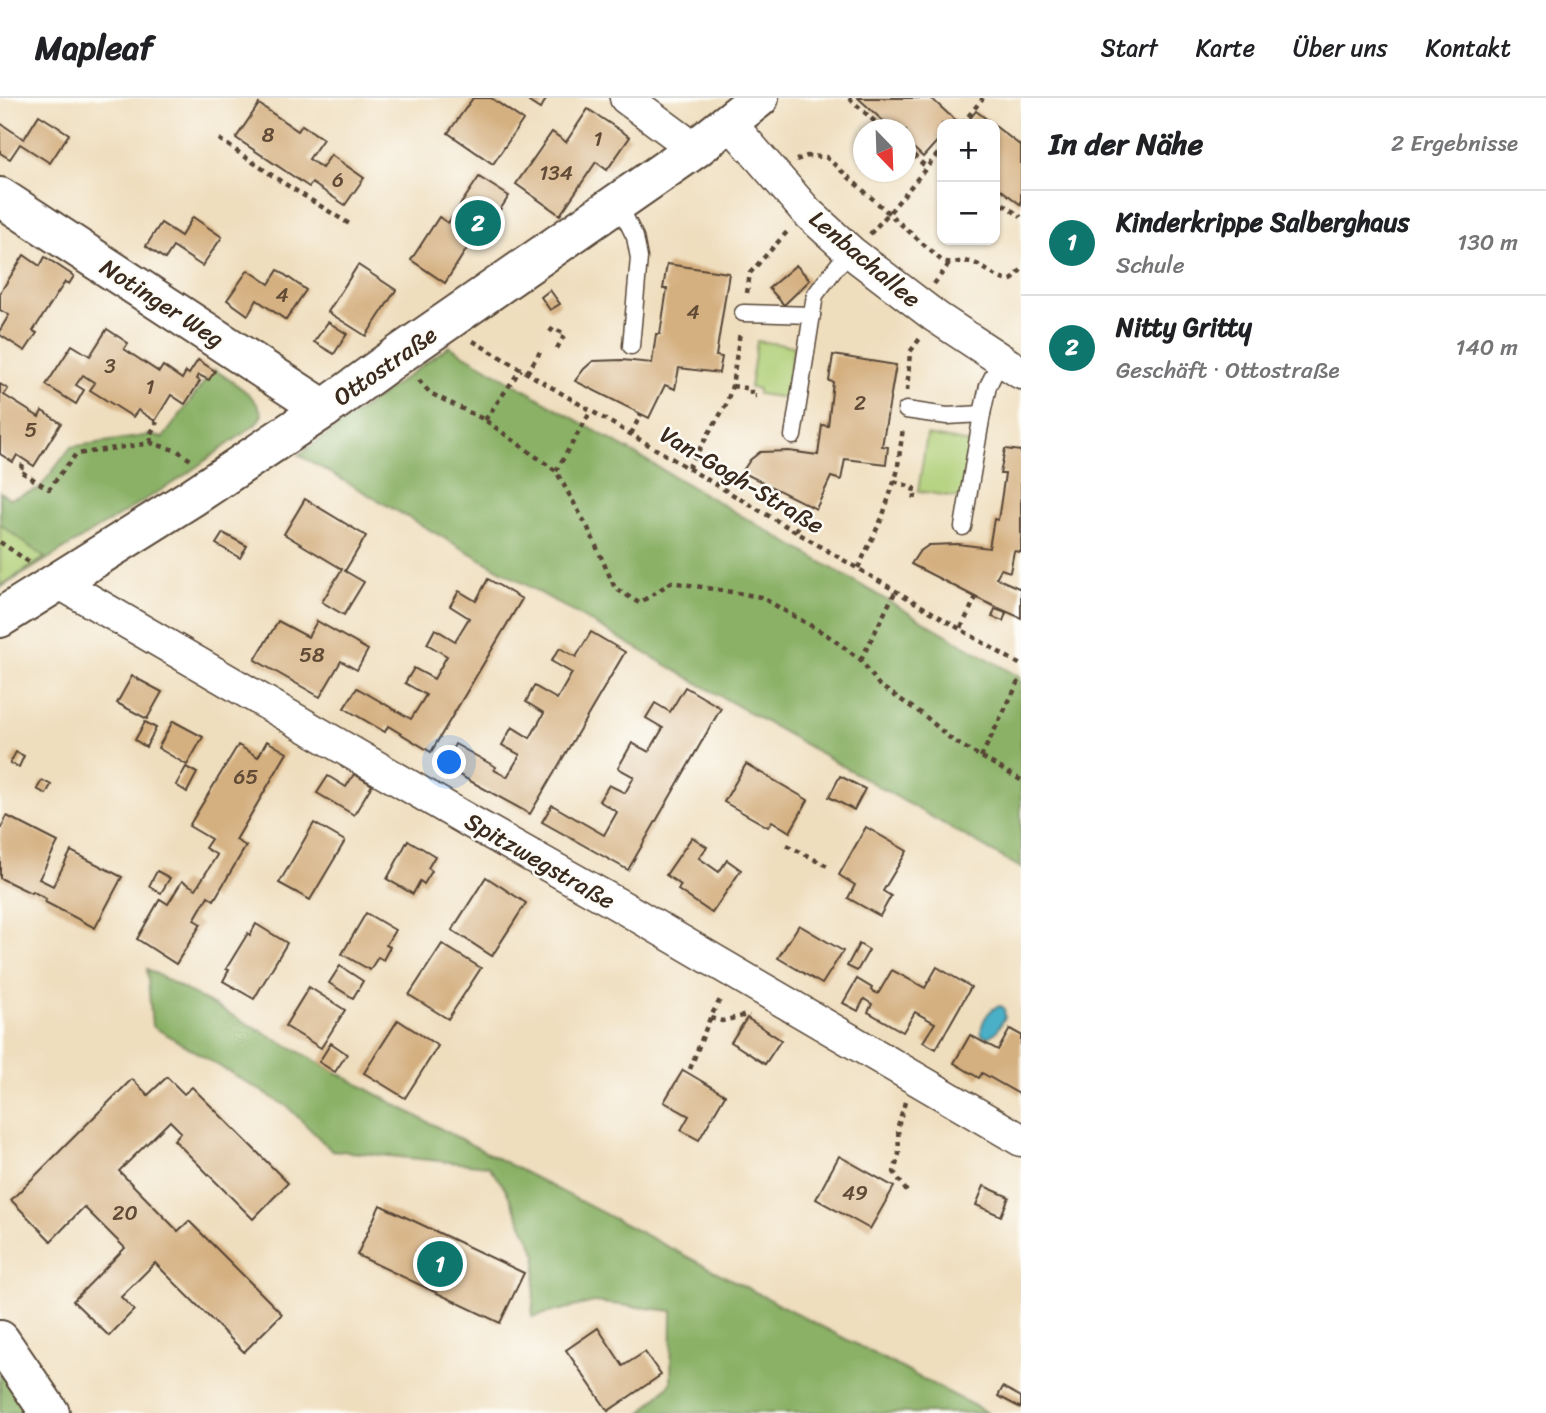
<!DOCTYPE html>
<html lang="de">
<meta charset="utf-8">
<style>
body{margin:0;font-family:Sriracha,sans-serif;background:#f2f2f2;color:#202124}
.controls{position:absolute;right:21px;top:21px;display:grid;overflow:hidden;border-radius:14px;box-shadow:0 2px 5px #0004}
.controls button{width:63px;height:63px;display:grid;place-items:center;padding:0;border:0;border-bottom:2px solid #e0e0e0;background:#fff;color:#202124;font:35px sans-serif}
.compass{position:absolute;left:853px;top:21px;width:63px;height:63px;border-radius:50%;background:#fff;box-shadow:0 2px 5px #0004;rotate:157deg}
.you{position:absolute;left:450px;top:665px;width:24px;height:24px;margin:-18px;border:5px solid #fff;border-radius:50%;background:#1a73e8;box-shadow:0 0 0 10px #1a73e833}
.badge{display:grid;place-items:center;width:46px;height:46px;border-radius:50%;background:#0f766e;color:#fff;font-size:23px;font-weight:700}
.pin{position:absolute;translate:-50% -50%;border:4px solid #fff;box-shadow:0 2px 7px #0006}
.list{margin:0;padding:0;list-style:none}
h2{display:flex;justify-content:space-between;align-items:center;height:91px;margin:0;padding:0 28px;font-size:30px}
h2 small{font-size:23px;font-weight:400;color:#757577}
.list li{display:grid;grid-template-columns:46px 1fr auto;gap:21px;align-items:center;box-sizing:border-box;height:105px;padding:0 28px;border-top:2px solid #e0e0e0}
.list b{display:block;font-size:26px;white-space:nowrap}
.list p{margin:0;font-size:23px;white-space:nowrap;color:#757577}
.list em{font-size:23px;font-style:normal;color:#757577}
.map{position:relative;flex:none;width:1021px;height:1315px;overflow:hidden}
header{display:flex;align-items:center;gap:42px;box-sizing:border-box;height:98px;padding:0 35px;background:#fff;border-bottom:2px solid #e0e0e0}
header strong{font-size:33px}
nav{display:flex;gap:38px;margin-inline-start:auto;font-size:24px}
main{display:flex}
aside{flex:1;background:#fff}
.map>svg:first-child{display:block}
</style>
<header>
<strong>Mapleaf</strong>
<nav><a>Start</a><a>Karte</a><a>Über uns</a><a>Kontakt</a></nav>
</header>
<main>
<div class="map">
<svg width="1021" height="1315" viewBox="0 0 1021 1315">
<rect width="100%" height="100%" fill="#fdfcf7"/>
<filter id="ink" filterUnits="userSpaceOnUse"><feTurbulence type="fractalNoise" baseFrequency=".0143" numOctaves="2"/><feDisplacementMap in="SourceGraphic" scale="14" xChannelSelector="R" yChannelSelector="G"/><feConvolveMatrix kernelMatrix="1 2 1 2 8 2 1 2 1" color-interpolation-filters="sRGB"/></filter>
<filter id="wash" filterUnits="userSpaceOnUse"><feTurbulence type="fractalNoise" baseFrequency=".00686" numOctaves="4" result="noise"/><feDisplacementMap in="SourceGraphic" scale="28" xChannelSelector="R" yChannelSelector="G"/><feGaussianBlur stdDeviation="1.57" result="paint"/><feColorMatrix in="noise" values="0 0 0 0 0 0 0 0 0 0 0 0 0 0 0 0 0 1.4 0 .05"/><feComposite in="paint" operator="in"/></filter>
<g filter="url(#wash)">
<rect width="100%" height="100%" fill="#efdebe"/>
<g fill="#aece75" stroke="#747c4a" stroke-width="2">
<polygon points="757,243 794,248 786,300 758,296 758,291 750,290"/>
<polygon points="927,337 970,345 961,400 918,393"/>
<polygon points="0,426 45,460 0,488"/>
</g>
<g fill="#8ab166" stroke="#626e42" stroke-width="2">
<polygon points="449,248 1021,580 1021,770 299,357"/>
<path d="M 214,271 C 231,284 256,295 262,317 L 256,326 L 181,380 L 0,490 L 0,488 L 45,460 L 0,426 L 0,394 L 10,401 L 39,391 L 71,349 L 150,337 L 163,340 Z"/>
<polygon points="147,871 424,1022 988,1315 642,1315 671,1285 672,1213 594,1204 532,1219 537,1157 505,1090 488,1068 331,1052 288,1009 152,928"/>
<polygon points="0,1274 29,1315 0,1315"/>
</g>
<path fill="#49b0c8" stroke="#426d73" stroke-width="2" d="M 1000,908 L 1004,910 L 1005,919 L 996,934 L 988,939 L 982,937 C 979,926 989,910 1000,908 Z"/>
<g id="blocks">
<g fill="#d4af7f">
<polygon points="473,0 491,0 523,22 493,66 448,35"/>
<polygon points="532,0 547,0 540,11 529,4"/>
<polygon points="858,0 931,0 956,23 953,26 942,26 942,38 923,59 906,43 906,32 893,32"/>
<polygon points="259,6 298,33 302,27 323,41 309,61 322,70 331,57 364,80 345,107 312,85 309,89 236,40"/>
<polygon points="588,11 630,39 607,72 596,64 560,117 516,86 552,34 566,44"/>
<polygon points="976,13 993,26 966,26"/>
<polygon points="39,17 69,36 50,65 20,46 10,61 0,55 0,25 24,41"/>
<polygon points="995,28 1021,48 1021,107 995,87"/>
<polygon points="479,79 509,98 478,145 473,141 445,185 411,162 439,119 448,125"/>
<polygon points="193,119 222,139 202,168 173,149 165,161 146,148 161,125 181,138"/>
<polygon points="24,157 40,168 45,159 74,178 69,186 65,184 48,210 33,233 37,235 25,253 0,237 0,232 9,217 0,212 0,195"/>
<polygon points="667,166 729,175 716,258 722,259 719,275 679,270 675,291 665,287 649,320 575,283 584,271 593,263 622,262 652,265 656,236 660,236 667,191 663,191"/>
<polygon points="358,167 396,192 366,238 328,214"/>
<polygon points="796,167 810,182 784,207 769,190"/>
<polygon points="248,172 269,186 278,172 306,192 286,222 257,202 248,217 227,202"/>
<polygon points="550,192 560,206 550,212 541,199"/>
<polygon points="328,224 347,236 334,256 314,244"/>
<polygon points="107,231 128,245 124,251 159,274 163,268 182,281 186,274 189,276 198,262 215,273 209,282 199,277 197,281 200,283 185,306 171,297 155,323 138,312 133,319 90,292 95,285 83,277 76,287 84,292 76,306 46,287 72,247 90,258"/>
<polygon points="833,257 896,267 882,348 888,349 886,366 845,361 841,382 831,379 816,411 742,374 750,362 760,354 789,353 818,357 822,327 828,328 833,284 829,283"/>
<polygon points="0,286 8,291 4,297 39,319 42,313 61,325 34,368 17,357 13,364 0,356"/>
<polygon points="1005,351 1021,353 1021,454 1014,453 1010,474 1001,471 996,480 1021,491 1021,520 985,504 911,466 919,454 929,447 958,446 989,450 994,421 998,422 1005,376 1000,376"/>
<polygon points="305,401 366,438 345,473 364,484 344,517 322,504 342,471 284,436"/>
<polygon points="223,435 247,448 240,460 216,446"/>
<polygon points="488,481 522,501 431,654 388,628 385,634 344,610 357,590 411,621 426,597 405,585 414,570 434,581 447,558 427,546 435,531 455,543 469,520 450,508 459,493 476,503"/>
<polygon points="995,511 1006,515 1003,523 992,519"/>
<polygon points="278,523 308,539 317,523 368,552 357,572 341,563 320,599 255,562"/>
<polygon points="591,534 625,554 530,716 443,668 455,646 496,669 494,672 507,679 520,657 502,647 512,629 530,640 544,615 526,604 534,588 557,601 572,575 551,563 560,550 576,559"/>
<polygon points="132,578 162,594 147,621 117,605"/>
<polygon points="685,589 721,610 628,772 542,724 552,707 604,737 617,714 599,703 609,687 625,695 634,679 618,670 632,645 649,654 663,630 646,620 655,605 670,614"/>
<polygon points="173,623 203,639 187,667 158,650"/>
<polygon points="145,624 156,630 146,649 135,642"/>
<polygon points="267,643 287,655 236,742 246,748 214,802 208,798 194,822 201,826 176,866 137,841 160,801 168,806 182,783 196,791 217,757 205,750 211,741 189,728 238,647 258,659"/>
<polygon points="16,654 24,658 19,669 10,665"/>
<polygon points="746,666 808,702 790,734 772,723 768,729 724,704"/>
<polygon points="186,669 197,675 187,694 176,687"/>
<polygon points="354,676 372,687 354,717 317,695 328,678 346,689"/>
<polygon points="840,678 865,691 854,712 829,699"/>
<polygon points="42,682 51,687 46,696 37,691"/>
<polygon points="7,718 58,744 39,781 53,788 71,753 122,779 95,830 45,804 46,801 32,793 31,795 0,780 0,732"/>
<polygon points="314,725 345,743 310,802 279,785"/>
<polygon points="866,729 907,753 883,793 891,798 880,818 848,800 855,787 839,777"/>
<polygon points="692,739 707,749 699,760 719,774 727,762 741,772 712,815 678,792 681,787 666,777"/>
<polygon points="408,742 435,758 428,770 432,773 424,786 420,783 413,796 387,781"/>
<polygon points="157,773 170,780 161,795 149,788"/>
<polygon points="486,779 526,805 492,858 452,832"/>
<polygon points="366,815 395,832 386,847 390,849 383,862 378,859 370,872 342,856"/>
<polygon points="256,826 287,845 254,901 223,883 229,872 226,871 248,835 250,837"/>
<polygon points="799,827 843,853 822,886 778,860"/>
<polygon points="442,846 481,870 448,921 409,897"/>
<polygon points="859,846 869,852 857,873 847,868"/>
<polygon points="340,868 363,883 353,900 329,885"/>
<polygon points="937,869 971,889 936,951 923,944 935,925 915,914 903,934 868,914 872,906 864,901 858,913 843,905 857,881 872,890 871,892 878,896 892,872 925,890"/>
<polygon points="309,889 345,912 321,950 285,928"/>
<polygon points="747,920 781,942 765,966 731,944"/>
<polygon points="398,922 438,948 405,1000 364,975"/>
<polygon points="1010,931 1021,937 1021,997 982,975 979,980 954,965 970,937 998,952"/>
<polygon points="331,945 347,956 335,974 319,964"/>
<polygon points="683,972 725,997 699,1042 681,1032 689,1018 664,1004"/>
<polygon points="167,979 184,996 192,989 288,1085 253,1121 174,1042 181,1034 170,1023 119,1073 178,1133 189,1123 282,1216 244,1254 155,1165 121,1199 134,1212 109,1238 73,1203 125,1150 84,1109 51,1143 11,1102 132,981 148,997"/>
<polygon points="839,1058 894,1089 870,1131 816,1101"/>
<polygon points="984,1088 1009,1099 1001,1118 976,1107"/>
<polygon points="380,1107 524,1175 500,1225 357,1157"/>
<polygon points="598,1230 623,1268 645,1254 661,1277 608,1313 566,1252"/>
<polygon points="1003,1289 1021,1299 1021,1310 998,1298"/>
</g>
</g>
</g>
<g filter="url(#ink)">
<use href="#blocks" fill-opacity="0" stroke="#564536" stroke-width="2"/>
<g fill="none" stroke-linecap="round" stroke-linejoin="round">
<defs>
<g id="lane">
<polyline points="618,105 635,139 639,160 631,248"/>
<polyline points="743,215 812,217"/>
<polyline points="906,312 947,318 982,316"/>
<polyline points="793,338 815,197 838,167 852,155"/>
<polyline points="963,429 982,316 988,288 1001,262"/>
</g>
<g id="street">
<polyline points="626,0 695,51"/>
<polyline points="729,24 807,114 852,155 936,219 1021,275"/>
<polyline points="58,484 471,724 619,807 1021,1042"/>
</g>
<g id="secondary">
<polyline points="0,99 324,311"/>
<polyline points="0,520 191,400 324,311 397,258 695,51 759,0"/>
<polyline points="0,1242 50,1315"/>
</g>
</defs>
<use href="#lane" stroke="#564536" stroke-width="19"/>
<use href="#street" stroke="#564536" stroke-width="35"/>
<use href="#secondary" stroke="#564536" stroke-width="42"/>
<g stroke="#564536" stroke-width="4.5" stroke-dasharray="5 5" stroke-linecap="butt">
<polyline points="849,0 884,32"/>
<polyline points="962,26 983,0"/>
<polyline points="219,41 282,84 351,127"/>
<polyline points="906,50 927,70"/>
<path d="M 796,62 L 807,58 L 826,59 L 942,163 C 953,167 961,162 971,164 C 983,166 1002,188 1013,181 C 1016,178 1018,175 1021,172"/>
<polyline points="995,100 1021,119"/>
<polyline points="870,136 889,115 942,51"/>
<polyline points="934,186 949,166"/>
<polyline points="747,195 750,175 787,134"/>
<polyline points="550,234 553,230 565,236 555,254"/>
<polyline points="473,243 1021,567"/>
<polyline points="527,275 540,254"/>
<polyline points="419,282 430,295 485,322 556,373 588,430 615,490 639,505 672,484 761,499 827,537 861,562 879,587 925,618 952,642 1021,682"/>
<polyline points="732,288 751,291 751,298 756,298"/>
<polyline points="907,293 910,254 921,239"/>
<polyline points="485,322 521,271"/>
<polyline points="631,336 641,316"/>
<polyline points="151,345 150,337 157,324"/>
<polyline points="23,366 20,373 49,391 76,356 151,345 178,353 192,363"/>
<polyline points="688,370 726,307 732,288 740,234"/>
<polyline points="556,373 591,313"/>
<polyline points="894,383 914,390 912,398 917,399"/>
<polyline points="796,433 809,408"/>
<polyline points="0,444 29,464"/>
<polyline points="858,470 882,420 897,375 903,330"/>
<polyline points="961,530 976,499"/>
<polyline points="861,562 896,492"/>
<polyline points="981,659 1021,579"/>
<polyline points="787,747 831,770"/>
<polyline points="710,920 722,923 747,917 749,918"/>
<polyline points="690,971 710,920 722,898"/>
<polyline points="905,1004 898,1028 899,1056 894,1074 909,1097"/>
</g>
<use href="#lane" stroke="#fff" stroke-width="16"/>
<use href="#street" stroke="#fff" stroke-width="32"/>
<use href="#secondary" stroke="#fff" stroke-width="38"/>
</g>
</g>
<g text-anchor="middle" dominant-baseline="central" stroke-width="5" stroke-linejoin="round" paint-order="stroke">
<g font-size="21" fill="#614b36">
<text x="268" y="37">8</text>
<text x="598" y="41">1</text>
<text x="556" y="75">134</text>
<text x="338" y="82">6</text>
<text x="282" y="197">4</text>
<text x="693" y="214">4</text>
<text x="110" y="268">3</text>
<text x="150" y="289">1</text>
<text x="860" y="305">2</text>
<text x="31" y="332">5</text>
<text x="312" y="557">58</text>
<text x="246" y="679">65</text>
<text x="855" y="1095">49</text>
<text x="125" y="1115">20</text>
</g>
<g font-size="24" fill="#3b2a1e" stroke="#fdfcf7">
<text transform="translate(865 161) rotate(40)">Lenbachallee</text>
<text transform="translate(162 205) rotate(33)">Notinger Weg</text>
<text transform="translate(385 268) rotate(-35)">Ottostraße</text>
<text transform="translate(742 382) rotate(31)">Van-Gogh-Straße</text>
<text transform="translate(540 763) rotate(30)">Spitzwegstraße</text>
</g>
</g>
</svg>
<div class="controls">
<button>+</button>
<button>−</button>
</div>
<svg class="compass" viewBox="-18 -18 36 36"><path d="M0-13l5 13h-10z" fill="#e53935"/><path d="M0 13l5-13h-10z" fill="#757577"/></svg>
<div class="you"></div>
<div class="pin badge" style="left:440px;top:1166px">1</div>
<div class="pin badge" style="left:478px;top:125px">2</div>
</div>
<aside>
<h2>In der Nähe<small>2 Ergebnisse</small></h2>
<ul class="list">
<li><span class="badge">1</span><div><b>Kinderkrippe Salberghaus</b><p>Schule</p></div><em>130 m</em></li>
<li><span class="badge">2</span><div><b>Nitty Gritty</b><p>Geschäft · Ottostraße</p></div><em>140 m</em></li>
</ul>
</aside>
</main>
